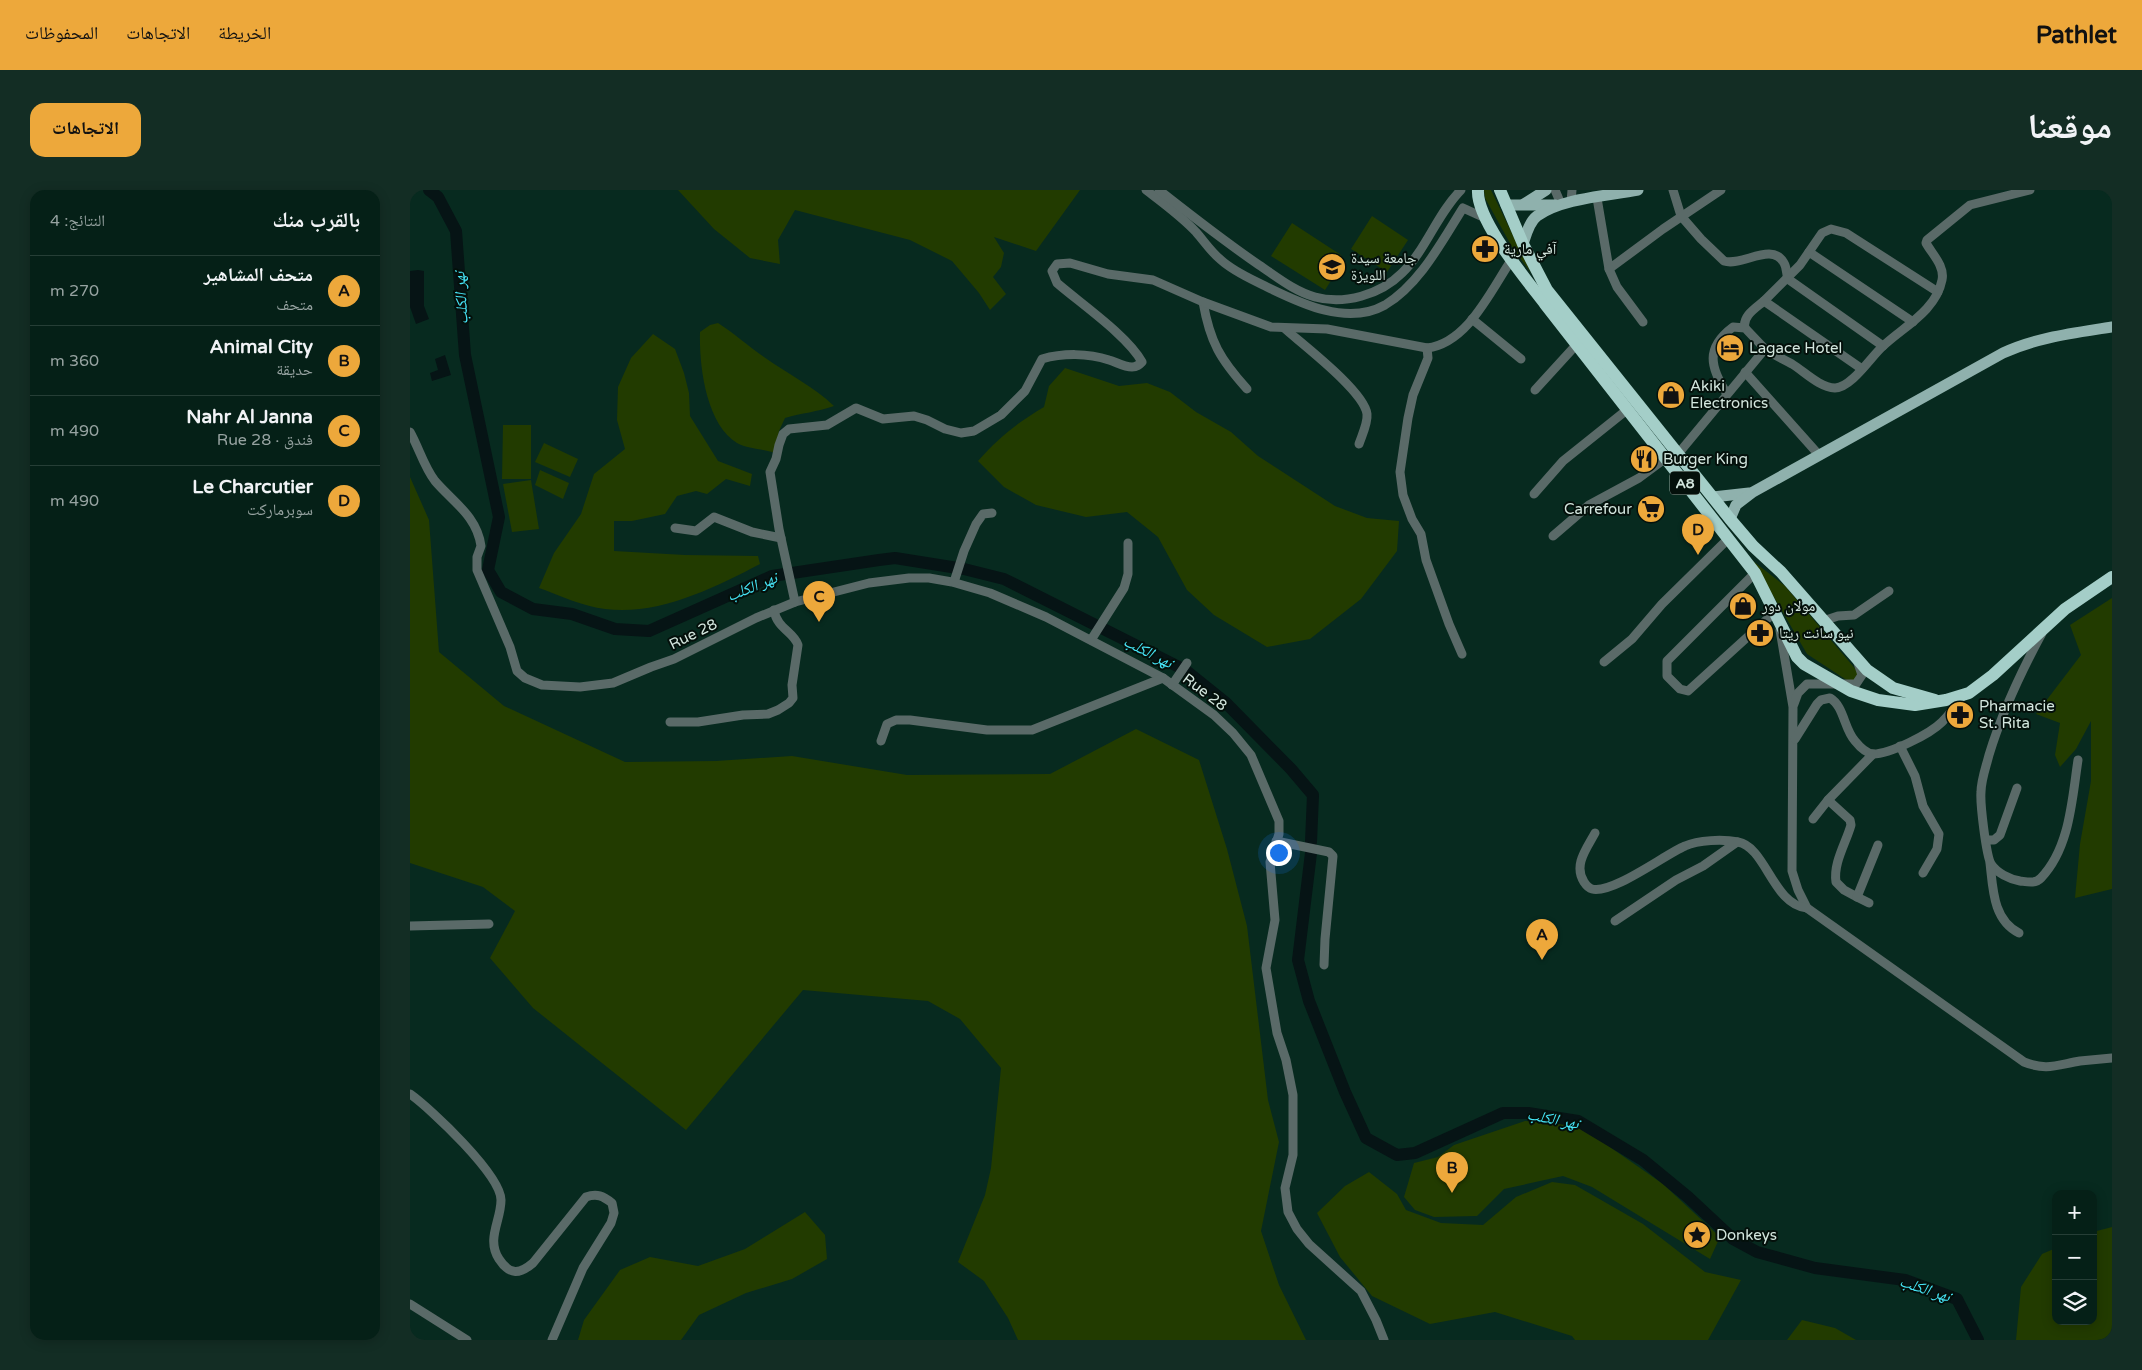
<!DOCTYPE html>
<html lang="ar">
<meta charset="utf-8">
<style>
body{margin:0;font-family:"Varela Round","Noto Naskh Arabic",sans-serif;background:#132d24;color:#f1f3f6;direction:rtl}
.controls{position:absolute;right:15px;bottom:15px;display:grid;overflow:hidden;border-radius:10px;box-shadow:0 2px 12px #0003}
.controls button{width:45px;height:45px;display:grid;place-items:center;padding:0;border:0;border-bottom:1px solid #263e36;background:#052017;color:#f1f3f6;font:25px sans-serif}
.you{position:absolute;left:868px;top:662px;width:18px;height:18px;margin:-12px;border:4px solid #fff;border-radius:50%;background:#1a73e8;box-shadow:0 0 0 8px #1a73e833}
.badge{display:grid;place-items:center;width:32px;height:32px;border-radius:50%;background:#eda83b;color:#111;font-size:16px;font-weight:700}
.pin{position:absolute;translate:-50% -41px;filter:drop-shadow(0 1px 2px #0008)}
.pin::after{content:'';position:absolute;top:26px;width:18px;height:15px;background:inherit;clip-path:polygon(0 0,100% 0,50% 100%)}
.list{margin:0;padding:0;list-style:none}
h2{display:flex;justify-content:space-between;align-items:center;height:65px;margin:0;padding:0 20px;font-size:21px}
h2 small{font-size:16px;font-weight:400;color:#97a3a1}
.list li{display:grid;grid-template-columns:32px 1fr auto;gap:15px;align-items:center;box-sizing:border-box;height:70px;padding:0 20px;border-top:1px solid #263e36}
.list b{display:block;font-size:19px;white-space:nowrap}
.list p{margin:0;font-size:16px;white-space:nowrap;color:#97a3a1}
.list em{font-size:16px;font-style:normal;color:#97a3a1}
.icon{flex:none;width:28px;height:28px;fill:none;stroke:currentColor;stroke-width:2;stroke-linecap:round;stroke-linejoin:round}
.map{position:relative;flex:none;width:1702px;height:1150px;overflow:hidden;direction:ltr;border-radius:15px}
header{display:flex;align-items:center;gap:30px;box-sizing:border-box;height:70px;padding:0 25px;background:#eda83b;color:#111}
header strong{font-size:24px}
nav{display:flex;gap:28px;margin-inline-start:auto;font-size:18px}
.intro{display:flex;align-items:center;justify-content:space-between;box-sizing:border-box;height:120px;padding:0 30px}
h1{margin:0;font-size:35px}
.button{padding:12px 22px;border-radius:15px;background:#eda83b;color:#111;font-size:18px;font-weight:700}
main{display:flex;gap:30px;padding:0 30px}
aside{flex:1;background:#052017;border-radius:15px;box-shadow:0 2px 12px #0003}
.map>svg:first-child{display:block}
</style>
<header>
<strong>Pathlet</strong>
<nav><a>الخريطة</a><a>الاتجاهات</a><a>المحفوظات</a></nav>
</header>
<div class="intro"><h1>موقعنا</h1><a class="button">الاتجاهات</a></div>
<main>
<div class="map">
<svg width="1702" height="1150" viewBox="0 0 1702 1150">
<rect width="100%" height="100%" fill="#072a1f"/>
<g fill="#223b00">
<polygon points="268,0 670,0 626,61 584,47 594,63 591,77 583,87 596,104 580,120 569,103 542,71 500,50 385,20 368,50 370,74 340,68 304,39"/>
<polygon points="1074,0 1081,0 1121,83 1102,57 1075,8"/>
<polygon points="962,26 998,50 977,82 941,59"/>
<polygon points="882,33 931,65 933,72 915,100 861,66"/>
<path d="M 308,133 C 324,143 338,156 354,167 C 378,184 403,196 424,216 C 407,222 392,223 375,228 L 369,241 L 365,263 C 354,259 338,259 327,253 C 296,234 289,176 290,142 L 300,135 Z"/>
<path d="M 243,144 L 265,159 L 274,183 L 279,203 L 280,226 L 308,271 L 342,284 L 340,296 L 316,289 L 297,304 L 286,301 L 267,306 L 255,324 L 222,331 L 204,331 L 204,361 L 275,365 L 348,366 L 350,374 C 304,398 248,426 195,419 C 174,417 149,405 129,398 L 144,363 L 171,324 L 184,284 L 215,259 L 207,230 L 208,197 L 221,168 Z"/>
<path d="M 655,178 L 709,196 L 737,193 L 760,202 L 786,222 L 821,242 L 848,266 L 925,316 L 957,328 L 989,331 L 987,361 L 951,409 L 900,449 L 857,457 L 804,425 L 777,400 L 748,347 L 717,322 L 676,327 L 626,315 L 594,297 L 568,271 C 589,247 607,233 634,217 L 639,196 Z"/>
<polygon points="93,235 121,235 121,289 92,289"/>
<polygon points="134,253 168,269 160,287 125,272"/>
<polygon points="130,280 159,293 153,309 125,295"/>
<polygon points="0,287 19,330 29,462 94,516 215,572 306,571 382,566 497,585 640,584 726,539 789,570 817,659 837,736 858,910 869,952 851,1041 869,1095 896,1150 608,1150 598,1128 574,1091 548,1072 575,1005 581,978 591,878 550,829 518,811 393,800 276,940 123,818 80,768 105,721 73,697 0,673"/>
<polygon points="121,290 129,339 102,342 93,294"/>
<polygon points="1343,371 1375,396 1448,482 1445,490 1438,491 1397,464"/>
<polygon points="1702,408 1702,699 1665,708 1670,654 1681,591 1681,531 1666,559 1650,577 1645,565 1650,533 1626,524 1671,465 1660,435"/>
<polygon points="1115,931 1167,934 1253,994 1310,1047 1300,1069 1182,997 1153,986 1094,999 1067,1026 1024,1027 1005,1020 994,1007 1004,973 1028,967 1044,955"/>
<polygon points="959,982 987,1004 996,1020 1031,1033 1073,1035 1106,1007 1142,992 1165,995 1233,1034 1295,1082 1331,1090 1298,1150 1165,1150 1162,1146 1085,1122 1020,1134 962,1106 930,1067 907,1023 935,996"/>
<polygon points="395,1022 415,1045 417,1069 382,1089 336,1103 289,1125 271,1150 168,1150 174,1130 210,1080 240,1067 288,1076 335,1059"/>
<polygon points="1702,1037 1702,1150 1606,1150 1611,1097 1632,1064 1646,1058 1646,1131 1683,1131 1683,1042"/>
<polygon points="1392,1130 1425,1138 1446,1150 1377,1150"/>
</g>
<g fill="#061415">
<polygon points="8,80 14,81 14,116 19,129 6,134 0,117 0,81"/>
<polygon points="35,165 41,185 22,191 20,183 28,180 25,169"/>
</g>
<g fill="none" stroke-linecap="round" stroke-linejoin="round">
<g stroke="#061415" stroke-width="12">
<polyline points="19,0 28,7 46,41 55,165 89,327 78,380 91,402 123,419 162,424 205,439 239,441 362,386 469,370 485,368 554,379 594,389 775,480 816,513 881,579 903,605 901,652"/>
<polyline points="901,663 888,770 899,811 935,902 956,948 987,965 1005,963 1093,923 1118,923 1168,931 1233,970 1278,1007 1323,1049 1347,1062 1405,1078 1495,1090 1547,1109 1568,1150"/>
</g>
<g stroke="#5a6a68" stroke-width="9">
<path d="M 736,0 C 753,13 771,26 786,42 C 794,51 801,62 811,70 C 823,81 839,88 853,95 C 888,112 936,137 975,115 C 1010,94 1032,51 1053,18 L 1075,28"/>
<path d="M 749,0 C 782,26 814,51 849,75 C 867,87 884,101 905,107 C 934,115 970,105 992,83 C 1016,60 1027,24 1051,0"/>
<polyline points="1145,0 1151,14"/>
<path d="M 1263,0 L 1271,26 L 1291,49 L 1314,71 C 1332,77 1362,51 1374,73 C 1377,78 1376,83 1378,89 L 1473,156"/>
<polyline points="1187,8 1199,79 1253,39 1311,0"/>
<polyline points="1161,12 1162,0"/>
<polyline points="1399,62 1503,132"/>
<polyline points="1199,79 1207,97 1233,132"/>
<polyline points="1354,111 1390,75 1412,43 1421,39 1436,43 1528,102"/>
<path d="M 793,112 C 800,152 810,169 837,199"/>
<polyline points="1062,129 1111,169"/>
<path d="M 874,138 C 892,154 954,201 957,224 C 958,233 952,245 949,254"/>
<path d="M 1335,138 C 1332,126 1346,118 1354,111 L 1452,179"/>
<polyline points="1017,158 1018,168 1003,205 998,228 990,282 993,305 1002,329 1011,344 1016,370 1039,434 1052,464"/>
<polyline points="1335,182 1409,265"/>
<polyline points="1125,200 1167,154"/>
<path d="M 1317,204 C 1300,177 1295,158 1323,137 L 1335,138 L 1355,159"/>
<path d="M 0,242 C 9,258 14,277 25,291 C 43,312 67,326 71,356 L 67,367 L 67,380 L 100,457 L 107,481 L 115,488 L 132,495 L 170,497 L 203,493 L 241,477 L 264,469 L 346,428 L 385,412 L 459,393 L 499,388 L 519,388 L 542,392 L 580,403 L 636,427 L 753,488 L 804,525 L 823,543 L 841,565 L 869,631 L 869,644 L 860,672 L 865,730 L 856,778 L 867,843 L 876,870 L 883,905 L 883,965 L 875,998 L 878,1022 L 887,1039 L 899,1054 L 951,1101 L 966,1130 L 974,1150"/>
<path d="M 1268,264 L 1355,159 C 1364,165 1373,169 1382,174 C 1395,182 1409,197 1425,198 C 1441,198 1461,167 1472,157 C 1493,137 1526,121 1532,90 C 1535,76 1522,64 1516,53 L 1517,50 L 1560,15 L 1620,0"/>
<polyline points="1124,304 1153,271 1218,219"/>
<polyline points="265,338 286,341 304,327 342,342 371,348"/>
<polyline points="1143,346 1179,315 1229,288 1256,268"/>
<polyline points="1345,383 1257,471 1257,486 1270,499 1278,501 1365,422"/>
<polyline points="544,392 554,361 566,334 573,324 582,323"/>
<path d="M 385,412 L 369,339 L 360,282 L 366,269 L 369,255 L 373,244 L 379,239 L 417,235 L 446,218 L 473,229 L 504,226 L 517,230 L 535,239 L 551,243 L 564,241 L 591,225 L 615,201 L 632,169 C 653,163 678,163 699,170 C 706,172 714,177 722,177 C 727,177 729,175 732,172 C 718,146 670,113 647,93 L 642,81 L 647,74 L 660,73 L 698,84 L 743,90 L 793,112 L 861,137 L 917,139 L 1017,158 C 1058,153 1081,100 1102,69"/>
<polyline points="1413,431 1428,426 1444,425 1479,401"/>
<path d="M 1370,440 L 1383,517 L 1382,681 L 1388,700 L 1397,718 L 1614,872 C 1636,881 1647,875 1670,871 C 1680,870 1691,869 1702,868"/>
<path d="M 1632,443 C 1611,482 1592,522 1579,565 C 1576,577 1571,590 1571,602 C 1570,613 1576,665 1581,674 C 1587,683 1599,689 1610,691 C 1618,692 1625,694 1631,688 C 1660,658 1662,609 1668,570"/>
<polyline points="681,450 714,398 718,384 718,353"/>
<polyline points="1194,472 1222,449 1252,414 1318,349"/>
<polyline points="762,495 777,473"/>
<polyline points="1384,514 1388,503 1397,494 1446,494 1452,485 1448,473"/>
<path d="M 260,532 L 288,532 L 333,525 L 358,524 L 368,520 L 379,513 L 383,508 L 382,495 L 388,455 C 383,441 367,439 364,420"/>
<path d="M 1385,549 L 1407,514 L 1411,510 L 1420,508 C 1434,516 1434,539 1445,551 C 1449,556 1455,563 1463,564 C 1480,564 1520,544 1532,532 C 1540,524 1547,514 1553,505"/>
<polyline points="471,551 477,534 486,530 500,530 577,540 622,540 753,488"/>
<polyline points="1490,556 1505,586 1513,616 1529,644 1527,659 1513,683"/>
<path d="M 1418,610 L 1440,630 L 1441,635 C 1436,653 1423,673 1426,692 L 1434,700 L 1447,707 L 1468,655"/>
<polyline points="1403,629 1418,610 1463,564"/>
<path d="M 1185,643 C 1177,658 1163,675 1174,692 C 1176,695 1178,698 1182,699 C 1203,704 1254,665 1275,656 C 1288,650 1313,649 1328,652 C 1356,657 1363,715 1397,718"/>
<polyline points="1576,650 1584,650 1590,645 1607,598"/>
<polyline points="866,651 919,662 923,666 915,749 914,775"/>
<path d="M 1580,673 C 1583,699 1583,730 1609,743"/>
<polyline points="1447,707 1459,713"/>
<polyline points="1205,731 1266,690 1293,676 1327,652"/>
<polyline points="0,736 79,734"/>
<path d="M 0,904 C 21,919 91,985 91,1010 C 91,1031 76,1049 89,1069 C 100,1086 110,1084 123,1073 L 176,1007 C 187,1003 193,1006 202,1013 L 204,1023 L 201,1033 L 173,1078 L 142,1150"/>
<polyline points="0,1114 57,1150"/>
</g>
<g stroke="#8fb1ad" stroke-width="11">
<polyline points="1114,14 1136,0"/>
<polyline points="1096,15 1146,15"/>
<path d="M 1113,54 C 1116,45 1119,32 1127,26 C 1152,8 1197,6 1228,0"/>
<polyline points="1303,307 1339,303"/>
<path d="M 1320,329 L 1326,315 L 1343,302 L 1593,163 C 1628,147 1665,143 1702,137"/>
</g>
<g stroke="#a4cec8" stroke-width="12">
<path d="M 1068,0 C 1066,30 1116,89 1135,114 L 1345,383 L 1387,467 L 1394,474 L 1441,501 L 1468,510 L 1505,515 L 1536,510 L 1559,503 L 1583,485 L 1655,419 L 1702,387"/>
<polyline points="1090,0 1113,54 1137,100 1320,329 1343,356 1371,382 1457,480 1483,498 1525,510"/>
</g>
</g>
<defs>
<symbol id="pharmacy-disc" viewBox="-11 -11 22 22"><circle r="9.5" fill="#eda83b" stroke="#04100b"/><path d="M-2-6h4v4h4v4h-4v4h-4v-4h-4v-4h4Z" fill="#111"/></symbol>
<symbol id="university-disc" viewBox="-11 -11 22 22"><circle r="9.5" fill="#eda83b" stroke="#04100b"/><path d="M0-5L7-2L0 1L-7-2ZM-4 1L0 2.5L4 1V4Q0 6-4 4Z" fill="#111"/></symbol>
<symbol id="hotel-disc" viewBox="-11 -11 22 22"><circle r="9.5" fill="#eda83b" stroke="#04100b"/><path d="M-6-4.5h1.5V1H6V5H4.5V3h-9V5H-6ZM-4 0a1.8 1.8 0 1 1 3.6 0ZM.5 0V-2.5h3Q6-2.5 6 0Z" fill="#111"/></symbol>
<symbol id="shop-disc" viewBox="-11 -11 22 22"><circle r="9.5" fill="#eda83b" stroke="#04100b"/><path d="M-5-2.5h2.3a2.7 3.5 0 0 1 5.4 0H5L5.5 6h-11ZM-1.5-2.5h3a1.5 2.3 0 0 0-3 0Z" fill="#111"/></symbol>
<symbol id="restaurant-disc" viewBox="-11 -11 22 22"><circle r="9.5" fill="#eda83b" stroke="#04100b"/><path d="M-5-6h1v4h1v-4h1v4h1v-4h1v5L-1.5 .5V6h-2V.5L-5-1ZM5-6V6H3V1.5H1.5Q1.5-4 5-6Z" fill="#111"/></symbol>
<symbol id="supermarket-disc" viewBox="-11 -11 22 22"><circle r="9.5" fill="#eda83b" stroke="#04100b"/><path d="M-6-5.5h2.5l.6 2H6L4.5 2H-2.5L-4.4-4H-6ZM-1.5 3.2a1.3 1.3 0 1 0 .1 0ZM3 3.2a1.3 1.3 0 1 0 .1 0Z" fill="#111"/></symbol>
<symbol id="sight-disc" viewBox="-11 -11 22 22"><circle r="9.5" fill="#eda83b" stroke="#04100b"/><path d="M0-6L1.8-2.2L6-1.7L2.9 1.2L3.7 5.4L0 3.3L-3.7 5.4L-2.9 1.2L-6-1.7L-1.8-2.2Z" fill="#111"/></symbol>
</defs>
<g fill-rule="evenodd">
<use href="#pharmacy-disc" x="1059" y="43" width="32" height="32"/>
<use href="#university-disc" x="906" y="61" width="32" height="32"/>
<use href="#hotel-disc" x="1304" y="142" width="32" height="32"/>
<use href="#shop-disc" x="1245" y="189" width="32" height="32"/>
<use href="#restaurant-disc" x="1218" y="253" width="32" height="32"/>
<use href="#supermarket-disc" x="1225" y="303" width="32" height="32"/>
<use href="#shop-disc" x="1317" y="400" width="32" height="32"/>
<use href="#pharmacy-disc" x="1334" y="427" width="32" height="32"/>
<use href="#pharmacy-disc" x="1534" y="509" width="32" height="32"/>
<use href="#sight-disc" x="1271" y="1029" width="32" height="32"/>
</g>
<g text-anchor="middle" dominant-baseline="central" stroke-width="4" stroke-linejoin="round" paint-order="stroke">
<rect fill="#04100b" stroke="#95a69f" stroke-width="1" x="1260" y="281.5" width="30" height="23" rx="4"/>
<g font-size="14" font-weight="bold" fill="#d3e6de">
<text x="1275" y="293">A8</text>
</g>
<g font-size="15" fill="#d3e6de" stroke="#04100b" text-anchor="start">
<text x="1094" y="59">آفي مارية</text>
<text x="941" y="68">جامعة سيدة<tspan x="941" dy="17">اللويزة</tspan></text>
<text x="1339" y="158">Lagace Hotel</text>
<text x="1280" y="196">Akiki<tspan x="1280" dy="17">Electronics</tspan></text>
<text x="1253" y="269">Burger King</text>
<text x="1222" y="319" text-anchor="end">Carrefour</text>
<text x="1352" y="416">مولان دور</text>
<text x="1369" y="443">نيو سانت ريتا</text>
<text x="1569" y="516">Pharmacie<tspan x="1569" dy="17">St. Rita</tspan></text>
<text x="1306" y="1045">Donkeys</text>
</g>
<g font-size="15" fill="#d3e6de" stroke="#04100b">
<text transform="translate(283 444) rotate(-26)">Rue 28</text>
<text transform="translate(795 502) rotate(37)">Rue 28</text>
</g>
<g font-size="16" font-style="italic" fill="#46e5f7" stroke="#04100b">
<text transform="translate(51 108) rotate(-94)">نهر الكلب</text>
<text transform="translate(342 397) rotate(-22)">نهر الكلب</text>
<text transform="translate(738 462) rotate(27)">نهر الكلب</text>
<text transform="translate(1143 929) rotate(11)">نهر الكلب</text>
<text transform="translate(1515 1099) rotate(18)">نهر الكلب</text>
</g>
</g>
</svg>
<div class="controls">
<button>+</button>
<button>−</button>
<button><svg class="icon" aria-label="layers" viewBox="0 0 24 24"><path d="M12 4l9 5-9 5-9-5zM3 14l9 5 9-5"/></svg></button>
</div>
<div class="you"></div>
<div class="pin badge" style="left:1132px;top:770px">A</div>
<div class="pin badge" style="left:1042px;top:1003px">B</div>
<div class="pin badge" style="left:409px;top:432px">C</div>
<div class="pin badge" style="left:1288px;top:365px">D</div>
</div>
<aside>
<h2>بالقرب منك<small>النتائج: 4</small></h2>
<ul class="list">
<li><span class="badge">A</span><div><b>متحف المشاهير</b><p>متحف</p></div><em>270 m</em></li>
<li><span class="badge">B</span><div><b>Animal City</b><p>حديقة</p></div><em>360 m</em></li>
<li><span class="badge">C</span><div><b>Nahr Al Janna</b><p>فندق · Rue 28</p></div><em>490 m</em></li>
<li><span class="badge">D</span><div><b>Le Charcutier</b><p>سوبرماركت</p></div><em>490 m</em></li>
</ul>
</aside>
</main>
